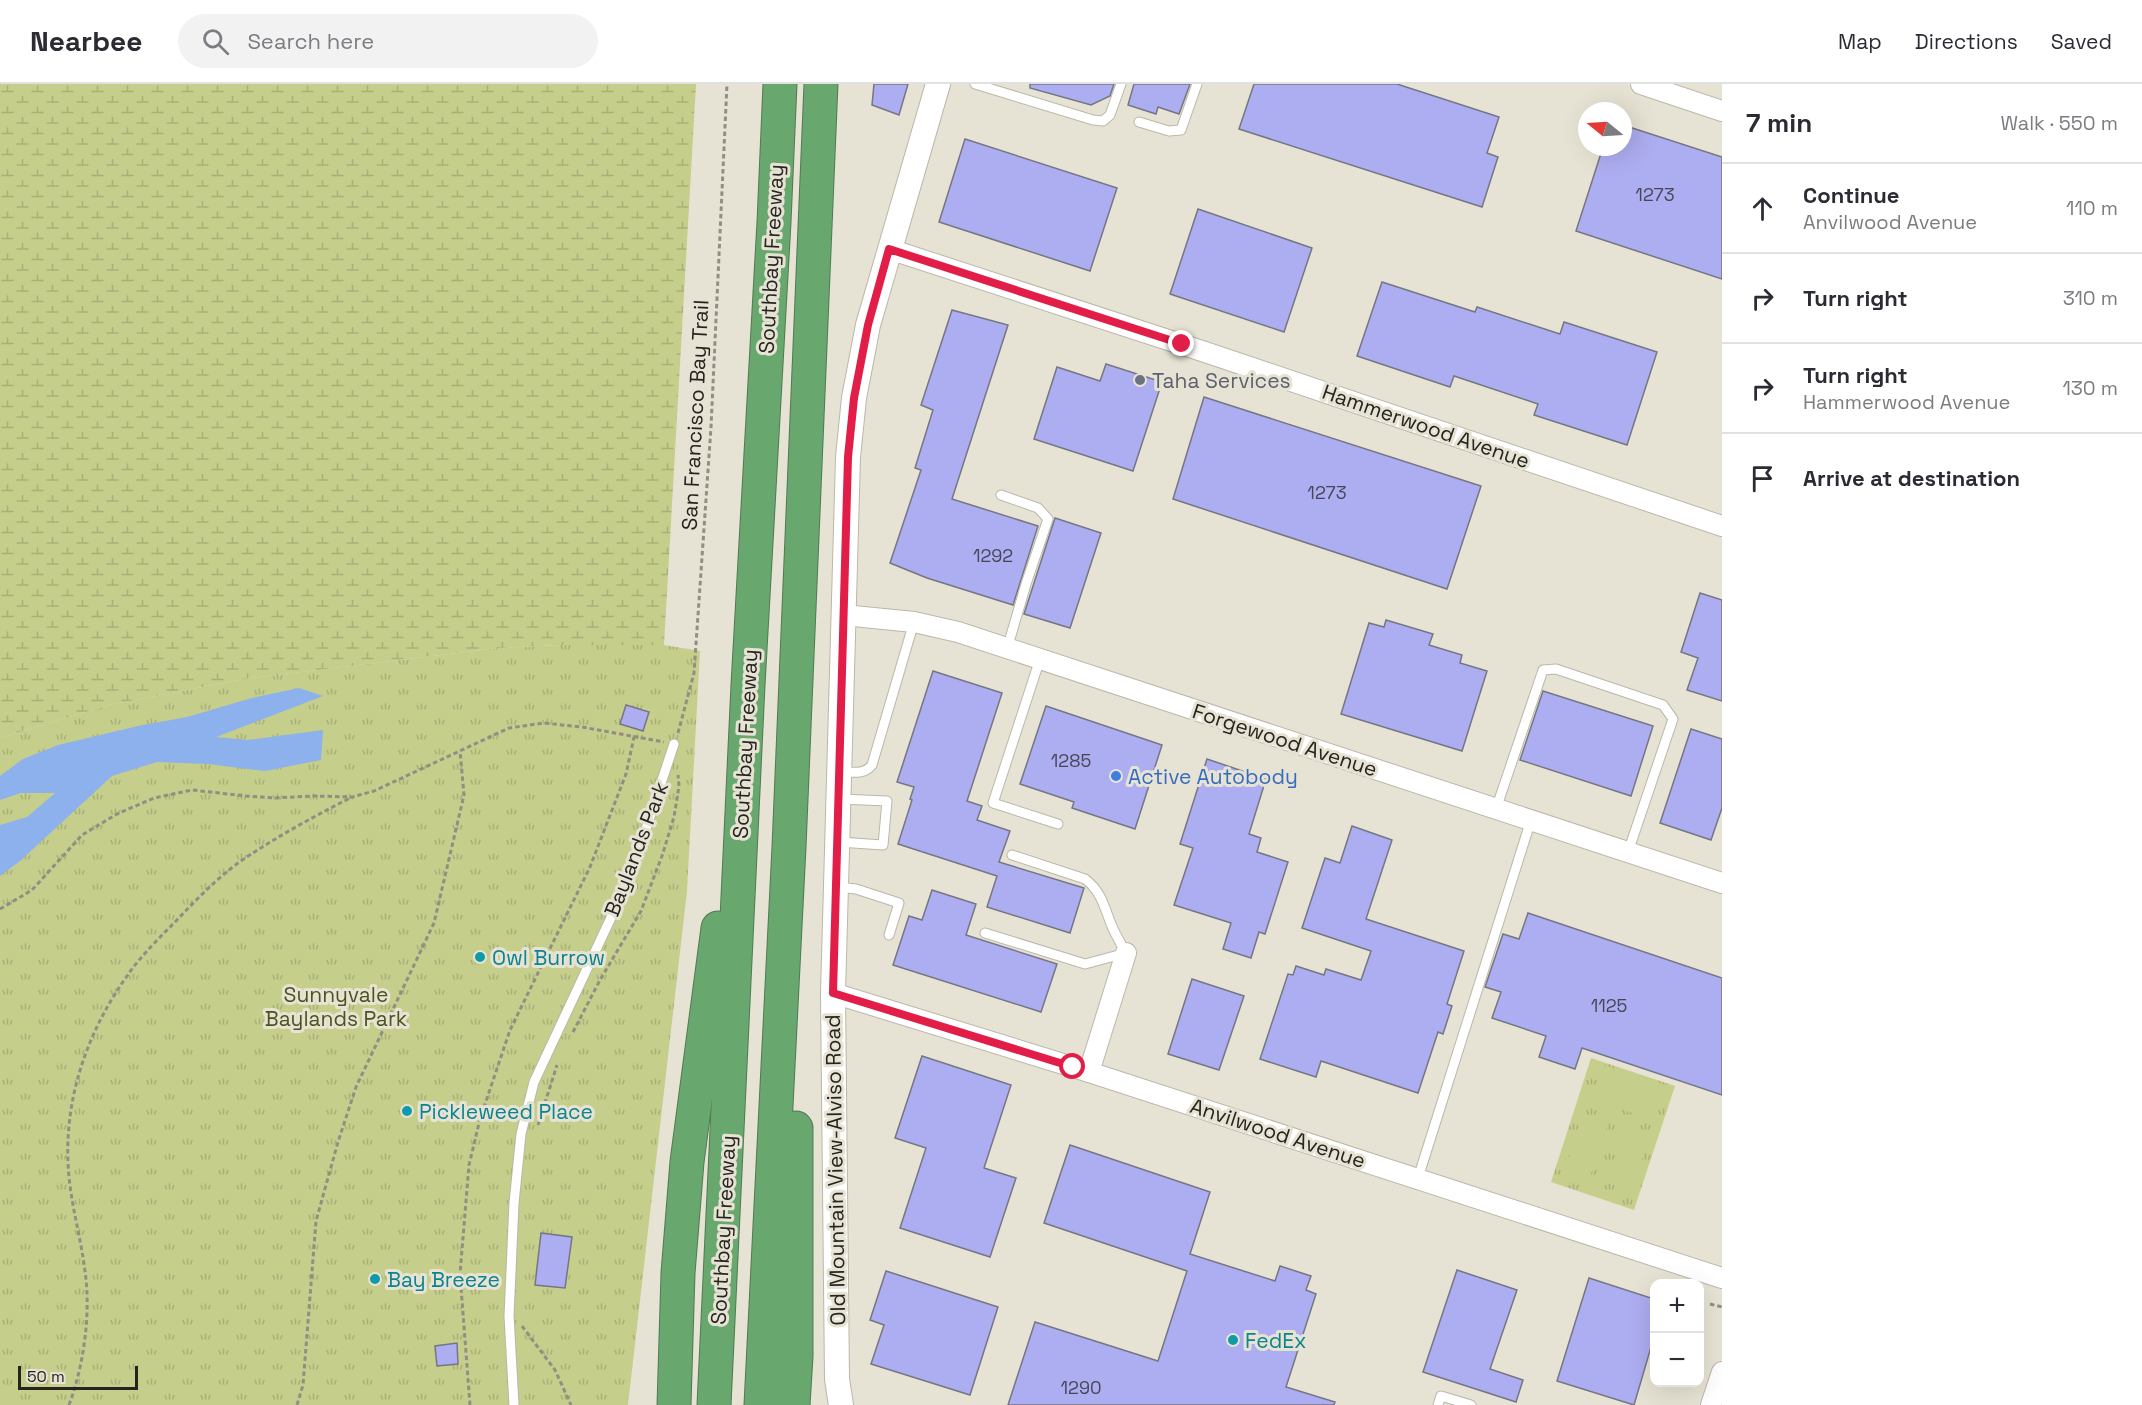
<!DOCTYPE html>
<meta charset="utf-8">
<style>
body{margin:0;font-family:"Space Grotesk",sans-serif;background:#f2f2f3;color:#2b2b33}
.controls{position:absolute;right:18px;bottom:18px;display:grid;overflow:hidden;border-radius:12px;box-shadow:0 6px 24px #0002}
.controls button{width:54px;height:54px;display:grid;place-items:center;padding:0;border:0;border-bottom:2px solid #e1e1e2;background:#fff;color:#2b2b33;font:30px sans-serif}
.compass{position:absolute;left:1578px;top:18px;width:54px;height:54px;border-radius:50%;background:#fff;box-shadow:0 6px 24px #0002;rotate:288deg}
.scale{position:absolute;left:18px;bottom:15px;width:120px;box-sizing:border-box;padding-left:6px;border:3px solid #26241f;border-top:0;font-size:16px;line-height:21px;white-space:nowrap;color:#26241f;-webkit-text-stroke:4px #e7e3d4;paint-order:stroke}
.stop{position:absolute;width:18px;height:18px;margin:-14px;border:4px solid #e11d48;border-radius:50%;background:#fff}
.stop.end{background:#e11d48;border-color:#fff;box-shadow:0 2px 6px #0008}
.list{margin:0;padding:0;list-style:none}
h2{display:flex;justify-content:space-between;align-items:center;height:78px;margin:0;padding:0 24px;font-size:26px}
h2 small{font-size:20px;font-weight:400;color:#7c7c81}
.list li{display:grid;grid-template-columns:39px 1fr auto;gap:18px;align-items:center;box-sizing:border-box;height:90px;padding:0 24px;border-top:2px solid #e1e1e2}
.list b{display:block;font-size:22px;white-space:nowrap}
.list p{margin:0;font-size:20px;white-space:nowrap;color:#7c7c81}
.list em{font-size:20px;font-style:normal;color:#7c7c81}
.icon{flex:none;width:33px;height:33px;fill:none;stroke:currentColor;stroke-width:2;stroke-linecap:round;stroke-linejoin:round}
.map{position:relative;flex:none;width:1722px;height:1321px;overflow:hidden}
header{display:flex;align-items:center;gap:36px;box-sizing:border-box;height:84px;padding:0 30px;background:#fff;border-bottom:2px solid #e1e1e2}
header strong{font-size:28px}
nav{display:flex;gap:33px;margin-inline-start:auto;font-size:21px}
.search{width:420px;height:54px;background:#f2f2f3;display:flex;align-items:center;gap:15px;box-sizing:border-box;padding:0 21px;border-radius:33px;color:#7c7c81;font-size:22px}
main{display:flex}
aside{flex:1;background:#fff}
.map>svg:first-child{display:block}
</style>
<header>
<strong>Nearbee</strong>
<div class="search"><svg class="icon" aria-label="search" viewBox="0 0 24 24"><circle cx="10" cy="10" r="6"/><path d="M15 15l6 6"/></svg>Search here</div>
<nav><a>Map</a><a>Directions</a><a>Saved</a></nav>
</header>
<main>
<div class="map">
<svg width="1722" height="1321" viewBox="0 0 1722 1321">
<defs>
<pattern id="grass-tufts" width="24" height="20" patternUnits="userSpaceOnUse" patternTransform="scale(1.5)"><rect width="24" height="20" fill="#c5ce8b"/><path d="M3 7l-1-3M5 7V3M7 7l1-3M15 17l-1-3M17 17v-4M19 17l1-3" fill="none" stroke="#a9b178"/></pattern>
<pattern id="wetland-marsh" width="20" height="14" patternUnits="userSpaceOnUse" patternTransform="scale(1.5)"><rect width="20" height="14" fill="#c5ce8b"/><path d="M1 5h8M5 5V1M11 12h8M15 12V8" fill="none" stroke="#a9b178"/></pattern>
</defs>
<rect width="100%" height="100%" fill="#e7e3d4"/>
<g fill="url(#grass-tufts)">
<polygon points="561,561 664,561 700,567 687,807 628,1321 0,1321 0,654 109,621 244,595 498,564"/>
<polygon points="1591,974 1675,1002 1634,1126 1551,1098"/>
</g>
<polygon fill="url(#wetland-marsh)" points="0,0 696,0 664,561 561,561 498,564 244,595 109,621 0,654"/>
<g fill="#c5ce8b">
<polygon points="1603,981 1662,1000 1651,1035 1592,1016"/>
<polygon points="1582,1031 1608,1039 1590,1093 1565,1086"/>
<polygon points="1624,1045 1649,1053 1632,1107 1607,1099"/>
</g>
<polygon fill="#8cb1ed" points="299,604 323,612 216,653 248,656 323,646 321,676 265,687 208,680 157,678 112,692 20,777 0,792 0,741 27,733 55,709 21,709 0,716 0,692 23,675 58,661 138,642 187,633 252,614"/>
<g fill="#adadf1" stroke="#757683" stroke-width="1.5">
<polygon points="874,0 908,0 899,31 872,21"/>
<polygon points="1030,0 1114,0 1110,12 1091,21 1030,4"/>
<polygon points="1134,0 1190,0 1179,30 1158,23 1156,30 1128,21"/>
<polygon points="1254,0 1397,0 1499,33 1487,69 1498,73 1482,123 1239,45"/>
<polygon points="1623,41 1722,73 1722,195 1576,147 1603,63 1623,63"/>
<polygon points="965,55 1117,104 1090,187 939,138"/>
<polygon points="1198,125 1312,164 1284,248 1170,210"/>
<polygon points="1382,198 1475,228 1477,223 1560,250 1564,238 1657,268 1627,361 1534,331 1538,320 1454,292 1450,303 1357,272"/>
<polygon points="952,226 1008,241 952,415 1038,442 1013,521 927,494 890,479 921,386 915,384 933,326 921,321"/>
<polygon points="1106,280 1162,298 1133,387 1034,355 1057,283 1100,297"/>
<polygon points="1204,313 1481,402 1447,505 1173,415"/>
<polygon points="1055,434 1101,449 1070,544 1024,530"/>
<polygon points="1700,509 1722,516 1722,617 1687,606 1698,574 1681,568"/>
<polygon points="1386,536 1433,550 1429,561 1462,571 1460,579 1487,587 1462,667 1341,630 1369,539 1384,543"/>
<polygon points="933,587 1002,609 967,717 982,722 977,736 1010,747 999,778 1084,804 1070,849 987,823 997,792 898,760 912,716 910,715 914,703 897,698"/>
<polygon points="1543,607 1653,642 1631,712 1520,676"/>
<polygon points="626,621 649,628 643,647 620,640"/>
<polygon points="1046,622 1162,661 1135,745 1072,724 1074,718 1020,700"/>
<polygon points="1691,645 1722,655 1722,724 1711,756 1660,739"/>
<polygon points="1207,675 1266,695 1249,750 1261,754 1257,768 1288,778 1265,850 1259,848 1251,874 1223,865 1231,839 1174,821 1193,764 1180,760"/>
<polygon points="1352,742 1392,756 1366,835 1464,867 1447,920 1452,922 1443,950 1438,948 1418,1009 1321,977 1316,993 1260,975 1288,890 1293,891 1296,882 1324,891 1326,885 1361,896 1371,867 1302,844 1325,774 1340,779"/>
<polygon points="932,806 976,820 966,851 1057,880 1041,928 893,881 909,832 922,836"/>
<polygon points="1528,829 1722,894 1722,1011 1582,964 1575,985 1539,973 1546,952 1492,934 1501,908 1485,903 1503,850 1519,855"/>
<polygon points="1192,895 1244,912 1219,986 1168,970"/>
<polygon points="922,972 1011,1001 984,1084 1016,1094 990,1173 900,1144 926,1064 895,1054"/>
<polygon points="1070,1061 1210,1108 1190,1170 1275,1197 1280,1182 1311,1192 1306,1206 1316,1210 1286,1303 1335,1318 1334,1321 1008,1321 1035,1238 1158,1277 1187,1187 1044,1139"/>
<polygon points="541,1149 572,1153 565,1204 535,1201"/>
<polygon points="1457,1186 1517,1206 1490,1285 1523,1296 1516,1318 1423,1288"/>
<polygon points="886,1187 998,1223 970,1311 871,1280 884,1241 870,1236"/>
<polygon points="1589,1194 1654,1215 1654,1253 1634,1321 1557,1297"/>
<polygon points="457,1259 458,1280 437,1282 435,1262"/>
</g>
<g fill="none" stroke-linecap="round" stroke-linejoin="round">
<defs>
<g id="service">
<polyline points="975,0 1093,36 1103,37 1110,31 1121,0"/>
<polyline points="1139,38 1169,47 1181,46 1197,0"/>
<polyline points="1001,411 1038,424 1048,435 1026,500 1007,565"/>
<polyline points="1040,575 993,719 1058,740"/>
<path d="M 841,688 C 853,688 864,691 872,681 L 914,538"/>
<polyline points="1496,725 1543,586 1556,585 1663,621 1673,635 1628,768"/>
<polyline points="839,758 883,761 887,717 840,715"/>
<polyline points="838,803 856,805 899,819 889,851"/>
<path d="M 985,849 L 1085,880 L 1126,869 C 1121,860 1115,850 1111,840 C 1104,822 1101,807 1085,795 L 1012,771"/>
<polyline points="1418,1094 1531,736"/>
<polyline points="514,1321 509,1232 514,1119 521,1050 534,998 630,793 674,660"/>
<polyline points="1438,1321 1441,1312 1471,1321"/>
</g>
<g id="minor">
<polyline points="1641,0 1722,27"/>
<polyline points="889,165 1205,268 1722,442"/>
<polyline points="843,531 914,538 958,548 1722,799"/>
<polyline points="833,909 1089,988 1722,1194"/>
<polyline points="1089,988 1126,869"/>
<polyline points="1711,1321 1722,1288"/>
</g>
<polyline id="tertiary" points="841,1321 837,1295 833,909 848,373 854,314 868,241 938,0"/>
<g id="motorway">
<polyline points="674,1321 678,1189 687,1078 718,844"/>
<polyline points="714,1321 748,601 774,138 780,0"/>
<polyline points="761,1321 789,763 821,0"/>
<polyline points="793,1321 796,1272 796,1044"/>
</g>
</defs>
<use href="#service" stroke="#bbb7a9" stroke-width="11"/>
<use href="#minor" stroke="#bbb7a9" stroke-width="22"/>
<use href="#tertiary" stroke="#bbb7a9" stroke-width="26"/>
<use href="#motorway" stroke="#517a53" stroke-width="35"/>
<g stroke="#918e83" stroke-width="3" stroke-dasharray="4.5 3" stroke-linecap="butt">
<polyline points="678,649 694,589 711,343 727,0"/>
<polyline points="0,825 32,806 82,751 117,730 154,714 192,706 246,712 274,714 314,712 352,713 374,707 509,644 544,639 582,643 664,658"/>
<polyline points="573,948 600,896 641,827 662,772 674,733 679,702 678,691"/>
<polyline points="538,1041 557,981"/>
<polyline points="1710,1220 1722,1223"/>
<polyline points="522,1242 555,1286 571,1321"/>
<path d="M 69,1321 C 84,1281 91,1229 85,1187 C 81,1155 72,1124 69,1093 C 62,1021 85,951 127,892 C 140,873 158,855 175,838 C 195,817 215,796 238,779 C 274,754 313,733 352,713"/>
<polyline points="297,1321 303,1301 316,1137 338,1058 356,1003 434,839 464,711 460,667"/>
<polyline points="470,1321 460,1190 469,1081 480,1035 510,946 590,783 626,690 634,653"/>
</g>
<use href="#service" stroke="#fff" stroke-width="9"/>
<use href="#minor" stroke="#fff" stroke-width="20"/>
<use href="#tertiary" stroke="#fff" stroke-width="24"/>
<use href="#motorway" stroke="#68a86f" stroke-width="33"/>
</g>
<g fill="none" stroke-linecap="round" stroke-linejoin="round">
<polyline stroke="#e11d48" stroke-width="8" points="1073,983 833,909 848,373 854,314 868,241 889,165 1182,260"/>
</g>
<circle fill="#6b7280" stroke="#e7e3d4" stroke-width="2" cx="1140" cy="296" r="6"/>
<circle fill="#3f7fe0" stroke="#e7e3d4" stroke-width="2" cx="1116" cy="692" r="6"/>
<g fill="#0f9aa8" stroke="#e7e3d4" stroke-width="2">
<circle cx="480" cy="873" r="6"/>
<circle cx="407" cy="1027" r="6"/>
<circle cx="375" cy="1195" r="6"/>
<circle cx="1233" cy="1256" r="6"/>
</g>
<g text-anchor="middle" dominant-baseline="central" stroke-width="6" stroke-linejoin="round" paint-order="stroke">
<g font-size="18" fill="#484654">
<text x="1655" y="110">1273</text>
<text x="1327" y="408">1273</text>
<text x="993" y="471">1292</text>
<text x="1071" y="676">1285</text>
<text x="1609" y="921">1125</text>
<text x="1081" y="1303">1290</text>
</g>
<g font-size="21" fill="#26241f" stroke="#e7e3d4">
<text transform="translate(771 175) rotate(-87)">Southbay Freeway</text>
<text transform="translate(695 331) rotate(-87)">San Francisco Bay Trail</text>
<text transform="translate(1426 342) rotate(19)">Hammerwood Avenue</text>
<text transform="translate(1285 656) rotate(18)">Forgewood Avenue</text>
<text transform="translate(745 660) rotate(-87)">Southbay Freeway</text>
<text transform="translate(636 765) rotate(-69)">Baylands Park</text>
<text transform="translate(1278 1049) rotate(18)">Anvilwood Avenue</text>
<text transform="translate(835 1086) rotate(-91)">Old Mountain View-Alviso Road</text>
<text transform="translate(723 1146) rotate(-87)">Southbay Freeway</text>
</g>
<g font-size="21" fill="#5b616d" stroke="#e7e3d4" text-anchor="start">
<text x="1152" y="296">Taha Services</text>
</g>
<g font-size="21" fill="#366cbe" stroke="#e7e3d4" text-anchor="start">
<text x="1128" y="692">Active Autobody</text>
</g>
<g font-size="21" fill="#0d838f" stroke="#e7e3d4" text-anchor="start">
<text x="492" y="873">Owl Burrow</text>
<text x="419" y="1027">Pickleweed Place</text>
<text x="387" y="1195">Bay Breeze</text>
<text x="1245" y="1256">FedEx</text>
</g>
<g font-size="21" fill="#4d531d" stroke="#e7e3d4">
<text x="336" y="910">Sunnyvale<tspan x="336" dy="24">Baylands Park</tspan></text>
</g>
</g>
</svg>
<div class="controls">
<button>+</button>
<button>−</button>
</div>
<svg class="compass" viewBox="-18 -18 36 36"><path d="M0-13l5 13h-10z" fill="#e53935"/><path d="M0 13l5-13h-10z" fill="#7c7c81"/></svg>
<div class="scale">50 m</div>
<div class="stop" style="left:1073px;top:983px"></div>
<div class="stop end" style="left:1182px;top:260px"></div>
</div>
<aside>
<h2>7 min<small>Walk · 550 m</small></h2>
<ul class="list">
<li><svg class="icon" aria-label="ahead" viewBox="0 0 24 24"><path d="M12 20V5M6 11l6-6 6 6"/></svg><div><b>Continue</b><p>Anvilwood Avenue</p></div><em>110 m</em></li>
<li><svg class="icon" aria-label="right" viewBox="0 0 24 24"><path d="M7 20v-9h11M14 6l5 5-5 5"/></svg><div><b>Turn right</b></div><em>310 m</em></li>
<li><svg class="icon" aria-label="right" viewBox="0 0 24 24"><path d="M7 20v-9h11M14 6l5 5-5 5"/></svg><div><b>Turn right</b><p>Hammerwood Avenue</p></div><em>130 m</em></li>
<li><svg class="icon" aria-label="arrive" viewBox="0 0 24 24"><path d="M6 21V4h12l-3 4 3 4H6"/></svg><div><b>Arrive at destination</b></div></li>
</ul>
</aside>
</main>
